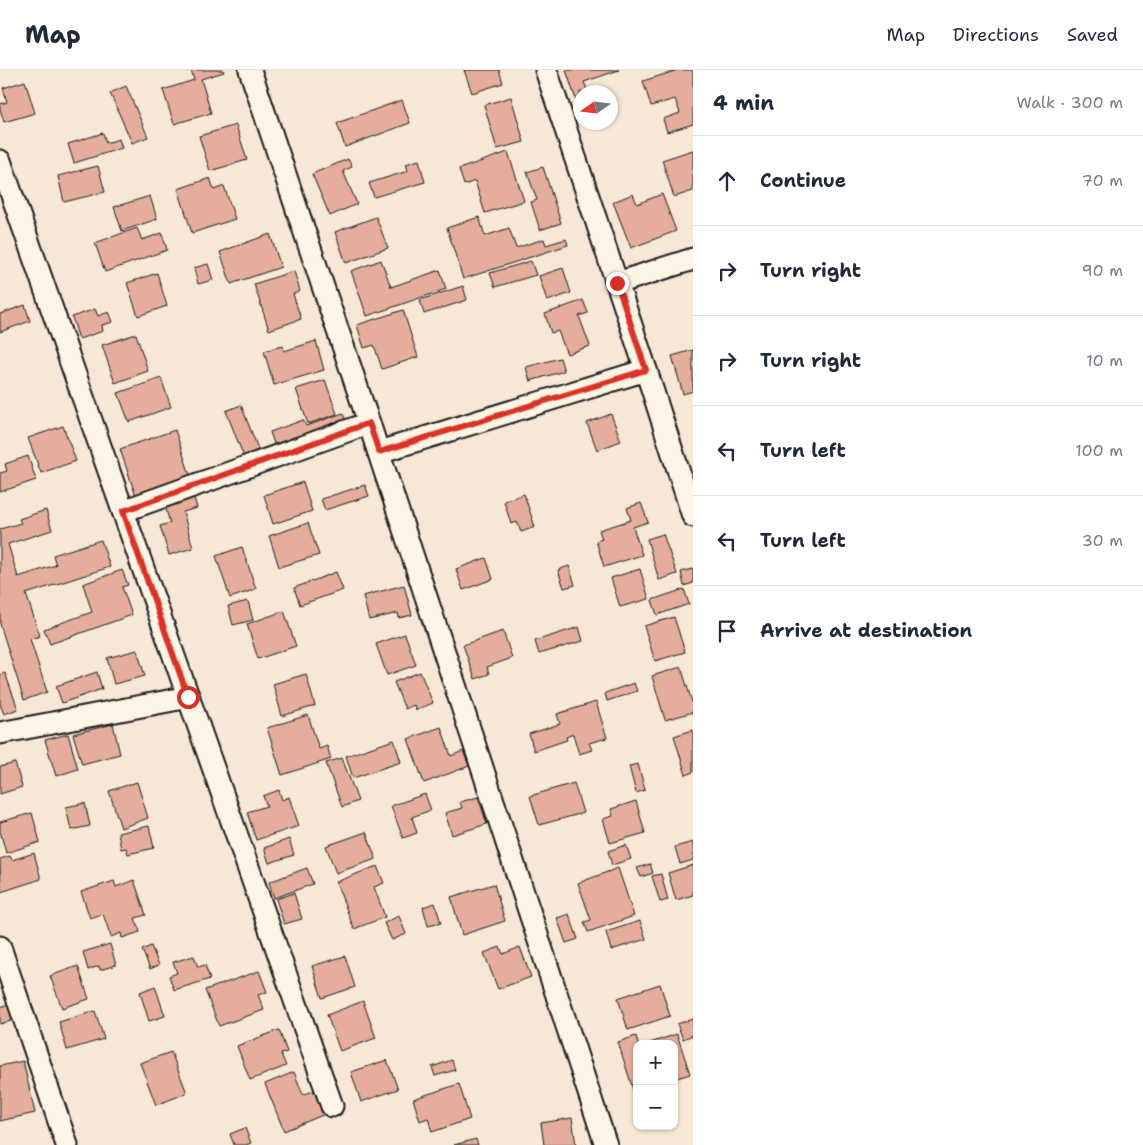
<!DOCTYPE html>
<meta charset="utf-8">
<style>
body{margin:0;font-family:"Shantell Sans",sans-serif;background:#f6f6f7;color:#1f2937}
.controls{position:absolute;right:15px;bottom:15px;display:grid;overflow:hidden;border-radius:10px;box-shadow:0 1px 4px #0004}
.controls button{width:45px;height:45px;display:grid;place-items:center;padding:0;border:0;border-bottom:1px solid #e0e1e3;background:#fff;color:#1f2937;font:25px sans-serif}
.compass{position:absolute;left:573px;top:15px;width:45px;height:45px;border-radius:50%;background:#fff;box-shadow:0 1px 4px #0004;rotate:256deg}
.stop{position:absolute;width:15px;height:15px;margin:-11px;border:4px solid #d93025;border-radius:50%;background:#fff}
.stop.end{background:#d93025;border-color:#fff;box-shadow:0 1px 5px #0008}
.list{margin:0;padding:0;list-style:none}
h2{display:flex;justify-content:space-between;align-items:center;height:65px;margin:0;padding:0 20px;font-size:21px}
h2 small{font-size:16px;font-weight:400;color:#747a83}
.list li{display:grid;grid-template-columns:32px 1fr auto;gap:15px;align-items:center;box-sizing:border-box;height:90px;padding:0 20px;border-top:1px solid #e0e1e3}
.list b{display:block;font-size:19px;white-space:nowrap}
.list em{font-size:16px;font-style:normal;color:#747a83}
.icon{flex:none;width:28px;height:28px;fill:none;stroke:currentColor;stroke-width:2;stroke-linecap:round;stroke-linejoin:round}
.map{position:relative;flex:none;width:693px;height:1075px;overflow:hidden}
header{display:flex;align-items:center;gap:30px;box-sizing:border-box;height:70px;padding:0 25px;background:#fff;border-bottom:1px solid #e0e1e3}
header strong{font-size:24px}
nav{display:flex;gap:28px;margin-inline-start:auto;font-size:18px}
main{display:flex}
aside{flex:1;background:#fff}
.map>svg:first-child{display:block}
</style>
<header>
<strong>Map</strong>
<nav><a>Map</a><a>Directions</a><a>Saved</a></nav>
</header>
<main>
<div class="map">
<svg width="693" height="1075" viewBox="0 0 693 1075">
<rect width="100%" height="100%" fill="#f7e7d6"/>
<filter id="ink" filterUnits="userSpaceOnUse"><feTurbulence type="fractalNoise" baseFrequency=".02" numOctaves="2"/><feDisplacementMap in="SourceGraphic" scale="10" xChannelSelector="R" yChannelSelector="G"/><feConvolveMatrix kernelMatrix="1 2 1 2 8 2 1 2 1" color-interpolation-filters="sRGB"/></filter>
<g filter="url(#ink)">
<g fill="#e5ad9c" stroke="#1c1c1c">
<polygon points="191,0 223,0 224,2 201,9 211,43 174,54 163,20 194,10"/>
<polygon points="464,0 499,0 503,13 472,23"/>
<polygon points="566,0 619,0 584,12 588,22 580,22 580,42"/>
<polygon points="674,0 693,0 693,54 667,62 663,49 680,43 675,29 651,36 643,11 675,1"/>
<polygon points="25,11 35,43 4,52 0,39 0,34 7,32 3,18"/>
<polygon points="126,16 148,67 132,73 110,23"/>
<polygon points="511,27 524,72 497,79 484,35"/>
<polygon points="402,30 410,53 345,77 337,53"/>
<polygon points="236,55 247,90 210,101 199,66"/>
<polygon points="103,63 106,73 119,69 122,78 74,93 68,74"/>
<polygon points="693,80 693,121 674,127 662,90"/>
<polygon points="508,82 524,131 485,143 475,111 464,115 459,99"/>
<polygon points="348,89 352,97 343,101 357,134 330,146 312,104"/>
<polygon points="419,90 425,112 374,127 369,113 408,101 406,94"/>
<polygon points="98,96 105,122 64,132 58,106"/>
<polygon points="543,97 561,153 540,160 531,132 537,130 527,102"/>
<polygon points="210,108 214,120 224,116 235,149 192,163 178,119"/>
<polygon points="633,124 637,134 662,124 676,161 631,178 613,132"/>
<polygon points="150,126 157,149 122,161 114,137"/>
<polygon points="376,147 388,178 346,193 335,162"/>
<polygon points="479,147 485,166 509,158 516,178 544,169 546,175 566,169 568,175 463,209 447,158"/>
<polygon points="137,158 142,170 162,163 167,180 105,202 95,173"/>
<polygon points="270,164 281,197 231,214 220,182"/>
<polygon points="381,190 391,217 440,200 446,219 367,246 351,201"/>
<polygon points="531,191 536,205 495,217 490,203"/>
<polygon points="208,194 213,210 198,214 194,198"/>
<polygon points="563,198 571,223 547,231 539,206"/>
<polygon points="294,201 300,221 293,224 301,249 269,260 254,214"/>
<polygon points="157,203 167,236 138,246 127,213"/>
<polygon points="463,216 467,230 424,244 420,230"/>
<polygon points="583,230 588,243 579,246 590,276 567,284 558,261 551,263 545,244"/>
<polygon points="25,235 30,251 0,262 0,244"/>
<polygon points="95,239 98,246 109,242 113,252 102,255 103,261 79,269 72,247"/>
<polygon points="403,240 418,287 382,299 374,275 364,278 357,255"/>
<polygon points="136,264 148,301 115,313 102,275"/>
<polygon points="316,271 324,300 274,315 264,281 283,276 284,281"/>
<polygon points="693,280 693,321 683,324 672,286"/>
<polygon points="560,288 564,301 530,311 526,297"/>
<polygon points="161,308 171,337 129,352 118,323"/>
<polygon points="325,310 337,344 308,354 296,319"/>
<polygon points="241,335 260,384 245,390 226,341"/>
<polygon points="343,343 348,357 277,382 270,362 303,350 306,356"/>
<polygon points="611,344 621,371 597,380 587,353"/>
<polygon points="63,356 76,391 41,403 28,368"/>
<polygon points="175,360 192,411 137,429 120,379"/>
<polygon points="28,386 36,410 0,422 0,403 7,401 5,394"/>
<polygon points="303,412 312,441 273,454 264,425"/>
<polygon points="365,415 369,426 325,440 321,429"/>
<polygon points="524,424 535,457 521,462 517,452 511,454 504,431"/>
<polygon points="194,428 197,438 183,442 193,478 169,485 160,456 170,453 165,436"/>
<polygon points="641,433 648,452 633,457 642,485 604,497 596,471 602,469 599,460 631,450 627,438"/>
<polygon points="46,440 52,460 8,474 18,507 56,495 53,485 101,470 110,497 26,524 40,566 30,569 47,622 24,630 0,554 0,459 21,453 19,449"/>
<polygon points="308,453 319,485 279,497 269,466"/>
<polygon points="663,464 677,504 659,510 647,469"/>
<polygon points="242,477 256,519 230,528 216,486"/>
<polygon points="486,488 493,509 463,520 456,499"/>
<polygon points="569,496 575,515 564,518 558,500"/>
<polygon points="640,499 649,529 620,537 611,508"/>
<polygon points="693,499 693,513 684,516 681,502"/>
<polygon points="122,500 128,515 122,517 132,545 50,574 44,559 92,542 83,514"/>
<polygon points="336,502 343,520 300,535 294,518"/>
<polygon points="404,515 412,545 399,548 398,543 369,550 363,526"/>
<polygon points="684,519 689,534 657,545 652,530"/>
<polygon points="248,531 253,550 233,555 228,536"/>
<polygon points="284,541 296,576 258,589 247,554"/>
<polygon points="674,547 685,582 655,591 644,556"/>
<polygon points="579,557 583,571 539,584 535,571"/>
<polygon points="503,561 512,588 487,597 489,604 475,609 463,575"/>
<polygon points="405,564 416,595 387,605 376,574"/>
<polygon points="137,580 145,606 114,614 107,588"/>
<polygon points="681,597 693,635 693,642 665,650 652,606"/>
<polygon points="97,602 102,619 62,633 56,616"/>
<polygon points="420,602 433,633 416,640 414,635 405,639 394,612"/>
<polygon points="5,603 18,639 4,644 0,634 0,605"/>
<polygon points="306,604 315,636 282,646 273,614"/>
<polygon points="634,613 637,621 607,631 605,623"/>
<polygon points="596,632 607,668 589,673 592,680 579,684 573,664 566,667 567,670 534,681 529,664 560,654 557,644"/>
<polygon points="308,645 319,679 327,676 331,689 282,705 267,658"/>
<polygon points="113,654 120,684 82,694 73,664"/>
<polygon points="441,657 451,686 463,681 469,696 424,713 408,669"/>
<polygon points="693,660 693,702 686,705 674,666"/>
<polygon points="68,664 78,699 56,706 45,670"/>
<polygon points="394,670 401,692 353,708 346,686"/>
<polygon points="342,688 358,731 342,737 326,693"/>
<polygon points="15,693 22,717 0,724 0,697"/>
<polygon points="638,694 645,720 636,723 629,696"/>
<polygon points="137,712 148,748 121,758 109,721"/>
<polygon points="574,713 583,743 539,755 530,726"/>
<polygon points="279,720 282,730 289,727 299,756 256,770 247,742 267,736 263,726"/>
<polygon points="425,724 431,740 412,747 417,763 403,768 391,736"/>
<polygon points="478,727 487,754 452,765 445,743 462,738 460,732"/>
<polygon points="636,731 645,763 610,773 603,749 613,746 611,739"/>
<polygon points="85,733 90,756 71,760 66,737"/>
<polygon points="32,743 40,772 6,783 0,761 0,752"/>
<polygon points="149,756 154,778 128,784 126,778 121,779 118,763"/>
<polygon points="366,762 376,789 336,803 326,776"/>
<polygon points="289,769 294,785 269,793 264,778"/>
<polygon points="693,772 693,790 680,794 675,777"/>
<polygon points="626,775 631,789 612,795 608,781"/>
<polygon points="34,783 41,809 1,822 0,789 10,786 12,790"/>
<polygon points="650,794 653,803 641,807 637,798"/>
<polygon points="693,795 693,825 676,830 668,803"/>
<polygon points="377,796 384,813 374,817 385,847 354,859 336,812"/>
<polygon points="307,798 313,814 274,828 269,812"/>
<polygon points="618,798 634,846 588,862 584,852 591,850 578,813"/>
<polygon points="661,804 668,830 660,832 652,806"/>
<polygon points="134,810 146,845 135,848 140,862 122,868 121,863 111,867 103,844 90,848 81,822 114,811 116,817"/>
<polygon points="494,814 505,851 462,865 451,827"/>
<polygon points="294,823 302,849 284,854 276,829"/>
<polygon points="435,833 441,853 428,856 423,837"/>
<polygon points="569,844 578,869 566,873 557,848"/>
<polygon points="399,846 406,864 392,870 384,853"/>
<polygon points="640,851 646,869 611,880 606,862"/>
<polygon points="110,874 116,895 100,900 99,896 88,900 83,882"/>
<polygon points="151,876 159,895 150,899 142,880"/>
<polygon points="500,877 503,884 520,877 531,907 498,919 484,883"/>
<polygon points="194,886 198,897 205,895 210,909 174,920 169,906 177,903 173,892"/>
<polygon points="345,886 355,917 322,928 312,896"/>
<polygon points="78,896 89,929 62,938 50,906"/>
<polygon points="259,901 267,922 258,925 264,940 219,956 205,920"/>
<polygon points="660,914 670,946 628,960 618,928"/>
<polygon points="155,916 165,946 149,951 140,922"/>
<polygon points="363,931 376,968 340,981 327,945"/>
<polygon points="9,934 14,950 0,954 0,937"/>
<polygon points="95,941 104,969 67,980 59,952"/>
<polygon points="693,949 693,965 683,969 677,954"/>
<polygon points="279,960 287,982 281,984 286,996 250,1010 237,976"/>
<polygon points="677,964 690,1004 674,1009 674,974 647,974"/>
<polygon points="636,966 638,974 636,1029 618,972"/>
<polygon points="171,982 187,1023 156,1035 140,993"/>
<polygon points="387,990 398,1019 361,1032 351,1002"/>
<polygon points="452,990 455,1000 435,1006 432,997"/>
<polygon points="23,991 35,1043 0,1051 0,996"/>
<polygon points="294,1002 303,1025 315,1020 325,1044 284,1061 265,1014"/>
<polygon points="459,1014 470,1049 432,1062 428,1048 420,1051 413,1029"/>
<polygon points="572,1048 576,1075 544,1075 541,1053"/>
<polygon points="245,1058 251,1073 246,1075 234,1075 230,1064"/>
<polygon points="476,1069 478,1075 454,1075"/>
</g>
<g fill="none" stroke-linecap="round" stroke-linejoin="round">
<defs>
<g id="minor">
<polyline points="250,0 369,353 606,1075"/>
<polyline points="546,0 646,300 693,446"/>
<polyline points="0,91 332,1036"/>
<polyline points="617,213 693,189"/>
<polyline points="379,382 646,300"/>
<polyline points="123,441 369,353"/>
<polyline points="0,663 189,627"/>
<polyline points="0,877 67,1075"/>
</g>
</defs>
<use href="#minor" stroke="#1c1c1c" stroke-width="25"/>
<use href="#minor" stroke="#fcf5e5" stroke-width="21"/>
</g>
</g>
<g fill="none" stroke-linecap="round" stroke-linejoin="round" filter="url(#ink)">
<polyline stroke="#d93025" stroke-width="6" points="188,627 123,441 369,353 379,382 646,300 617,213"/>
</g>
</svg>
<div class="controls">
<button>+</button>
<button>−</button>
</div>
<svg class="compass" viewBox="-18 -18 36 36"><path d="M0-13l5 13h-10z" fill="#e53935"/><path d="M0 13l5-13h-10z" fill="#747a83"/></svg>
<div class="stop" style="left:188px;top:627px"></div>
<div class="stop end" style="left:617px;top:213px"></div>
</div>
<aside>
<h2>4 min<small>Walk · 300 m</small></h2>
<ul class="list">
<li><svg class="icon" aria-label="ahead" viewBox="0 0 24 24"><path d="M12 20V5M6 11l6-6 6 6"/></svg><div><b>Continue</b></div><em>70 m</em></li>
<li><svg class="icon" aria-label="right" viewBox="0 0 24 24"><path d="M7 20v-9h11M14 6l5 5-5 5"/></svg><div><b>Turn right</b></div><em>90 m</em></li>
<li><svg class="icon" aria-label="right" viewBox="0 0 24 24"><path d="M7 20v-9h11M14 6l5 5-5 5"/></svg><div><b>Turn right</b></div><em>10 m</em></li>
<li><svg class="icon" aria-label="left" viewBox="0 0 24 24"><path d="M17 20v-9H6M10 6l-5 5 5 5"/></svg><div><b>Turn left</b></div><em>100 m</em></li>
<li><svg class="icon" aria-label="left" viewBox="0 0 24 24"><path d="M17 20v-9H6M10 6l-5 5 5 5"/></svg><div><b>Turn left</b></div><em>30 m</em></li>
<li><svg class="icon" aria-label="arrive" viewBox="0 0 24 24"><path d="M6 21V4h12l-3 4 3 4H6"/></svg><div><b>Arrive at destination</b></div></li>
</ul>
</aside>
</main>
